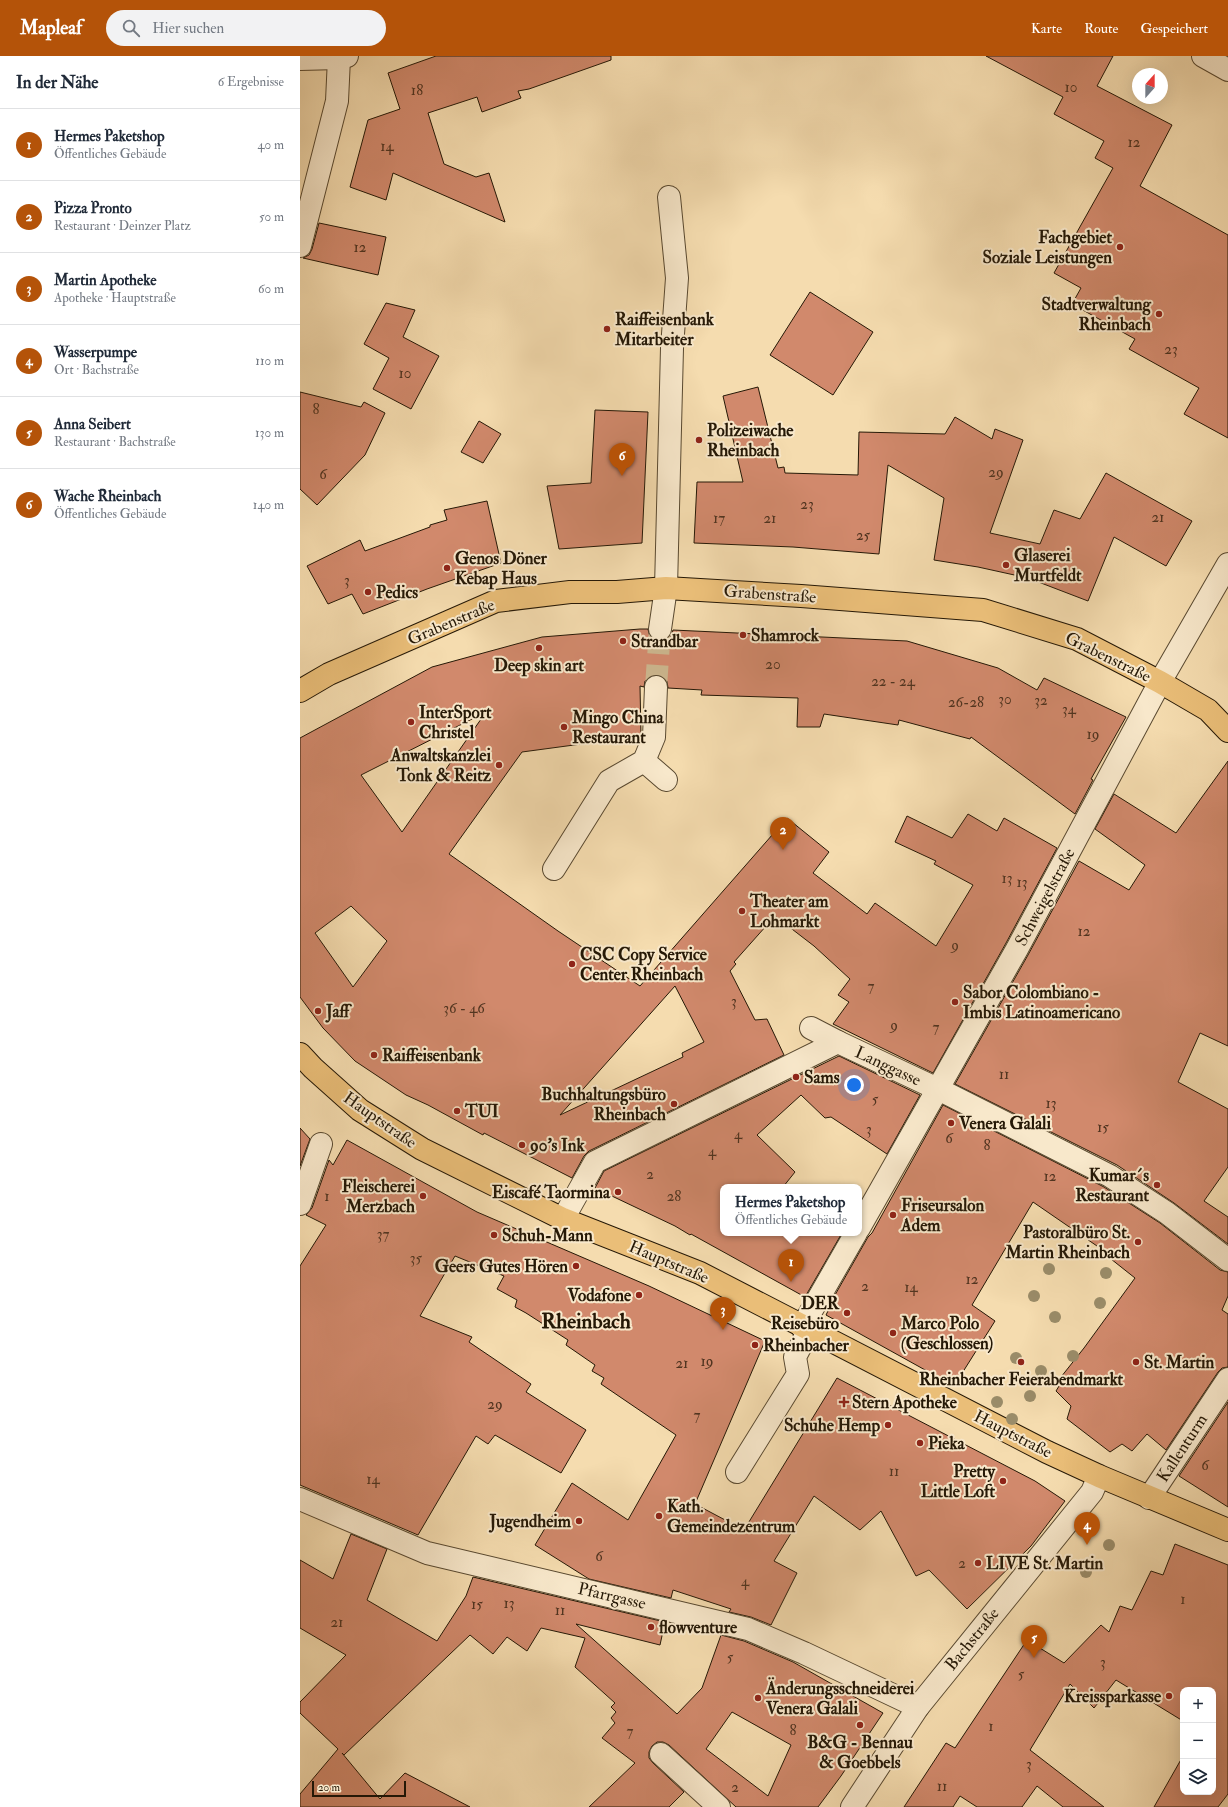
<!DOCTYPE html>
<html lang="de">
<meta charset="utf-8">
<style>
body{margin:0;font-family:"IM FELL Double Pica",serif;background:#f2f2f3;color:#1f2937}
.controls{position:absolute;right:12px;bottom:12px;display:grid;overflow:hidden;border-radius:8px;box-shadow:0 4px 16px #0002}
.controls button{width:36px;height:36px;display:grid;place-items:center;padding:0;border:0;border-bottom:1px solid #e0e1e3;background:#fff;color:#1f2937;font:20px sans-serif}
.compass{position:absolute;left:832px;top:12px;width:36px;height:36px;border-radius:50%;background:#fff;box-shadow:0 4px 16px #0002;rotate:21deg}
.scale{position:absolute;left:12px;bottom:10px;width:94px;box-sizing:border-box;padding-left:4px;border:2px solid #251806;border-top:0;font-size:11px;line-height:14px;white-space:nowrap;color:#251806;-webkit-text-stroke:3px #f8e8cb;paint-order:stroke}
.you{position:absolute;left:554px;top:1029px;width:14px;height:14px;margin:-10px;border:3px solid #fff;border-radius:50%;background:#1a73e8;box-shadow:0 0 0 6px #1a73e833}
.badge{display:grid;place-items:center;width:26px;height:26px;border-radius:50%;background:#b45309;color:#fff;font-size:13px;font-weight:700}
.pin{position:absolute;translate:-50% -33px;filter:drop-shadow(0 1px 2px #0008)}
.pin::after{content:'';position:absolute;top:21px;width:14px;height:12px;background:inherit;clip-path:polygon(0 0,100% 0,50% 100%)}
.popup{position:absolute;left:420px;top:1128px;width:142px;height:52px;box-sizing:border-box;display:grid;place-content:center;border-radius:8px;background:#fff;filter:drop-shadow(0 1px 3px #0005);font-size:13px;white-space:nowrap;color:#747a83}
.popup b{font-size:15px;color:#1f2937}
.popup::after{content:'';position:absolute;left:50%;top:100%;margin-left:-8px;border:8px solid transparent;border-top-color:#fff}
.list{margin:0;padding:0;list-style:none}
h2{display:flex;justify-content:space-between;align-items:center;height:52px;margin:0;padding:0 16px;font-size:17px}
h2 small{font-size:13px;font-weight:400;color:#747a83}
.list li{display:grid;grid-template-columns:26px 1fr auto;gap:12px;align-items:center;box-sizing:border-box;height:72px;padding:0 16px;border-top:1px solid #e0e1e3}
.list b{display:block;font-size:15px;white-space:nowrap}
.list p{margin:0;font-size:13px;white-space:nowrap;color:#747a83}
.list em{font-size:13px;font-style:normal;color:#747a83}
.icon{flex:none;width:22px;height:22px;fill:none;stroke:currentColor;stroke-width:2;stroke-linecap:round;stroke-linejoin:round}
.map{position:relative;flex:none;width:928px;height:1751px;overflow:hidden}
header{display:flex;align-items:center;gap:24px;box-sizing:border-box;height:56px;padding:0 20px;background:#b45309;color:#fff}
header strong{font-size:19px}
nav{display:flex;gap:22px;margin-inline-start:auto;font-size:14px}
.search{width:280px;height:36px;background:#f2f2f3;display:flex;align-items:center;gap:10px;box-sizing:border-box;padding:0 14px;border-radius:22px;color:#747a83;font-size:15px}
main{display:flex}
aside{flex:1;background:#fff}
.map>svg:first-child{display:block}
</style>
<header>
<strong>Mapleaf</strong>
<div class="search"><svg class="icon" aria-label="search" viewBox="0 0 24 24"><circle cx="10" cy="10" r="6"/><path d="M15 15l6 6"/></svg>Hier suchen</div>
<nav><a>Karte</a><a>Route</a><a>Gespeichert</a></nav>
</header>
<main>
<aside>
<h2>In der Nähe<small>6 Ergebnisse</small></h2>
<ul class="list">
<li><span class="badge">1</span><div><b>Hermes Paketshop</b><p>Öffentliches Gebäude</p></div><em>40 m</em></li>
<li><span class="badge">2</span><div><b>Pizza Pronto</b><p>Restaurant · Deinzer Platz</p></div><em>50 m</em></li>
<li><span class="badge">3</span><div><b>Martin Apotheke</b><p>Apotheke · Hauptstraße</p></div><em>60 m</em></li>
<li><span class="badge">4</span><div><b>Wasserpumpe</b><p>Ort · Bachstraße</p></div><em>110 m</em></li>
<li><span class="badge">5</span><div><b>Anna Seibert</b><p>Restaurant · Bachstraße</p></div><em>130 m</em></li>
<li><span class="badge">6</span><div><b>Wache Rheinbach</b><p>Öffentliches Gebäude</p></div><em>140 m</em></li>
</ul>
</aside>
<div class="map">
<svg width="928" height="1751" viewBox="0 0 928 1751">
<rect width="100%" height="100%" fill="#f5dcaf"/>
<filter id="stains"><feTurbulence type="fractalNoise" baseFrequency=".005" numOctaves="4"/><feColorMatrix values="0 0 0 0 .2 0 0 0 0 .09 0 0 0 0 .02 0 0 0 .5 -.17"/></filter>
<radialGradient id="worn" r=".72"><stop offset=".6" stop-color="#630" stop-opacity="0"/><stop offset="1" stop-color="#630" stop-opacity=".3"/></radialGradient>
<g fill="#d1896c" stroke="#251806" fill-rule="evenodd">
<polygon points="136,0 311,0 311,4 229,33 218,35 221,42 182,56 177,41 128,57 144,108 176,121 189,117 205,166 93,117 86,144 50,131 68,64 100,53 88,17"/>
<polygon points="686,0 813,0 797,30 872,69 840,130 928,179 928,382 884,358 899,332 829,293 835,283 772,248 781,232 754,217 813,112 795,102 804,85 754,58 763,41"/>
<polygon points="19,167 86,181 78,219 3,202 9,199 12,193"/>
<polygon points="510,236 573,276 533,339 470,299"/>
<polygon points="86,247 115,254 103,281 139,300 111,353 73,333 89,302 64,288"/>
<polygon points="458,331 478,412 484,411 485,417 558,419 559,376 645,378 655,361 692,383 695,373 723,384 690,477 740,488 754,454 780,463 806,417 892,465 866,510 814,481 788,545 728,522 678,511 634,504 644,442 588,409 579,498 493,491 394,487 397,426 443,426 423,340"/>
<polygon points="0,336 61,351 64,346 85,357 65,399 17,449 0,433"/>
<polygon points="295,354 348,356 342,487 259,493 247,430 291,427"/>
<polygon points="179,365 201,378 183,407 161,396"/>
<polygon points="187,445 201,507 127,533 63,558 52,538 28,548 7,510 60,484 65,495 130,471 130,469 147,464 144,454"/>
<path d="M 340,573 L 348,573 L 349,578 L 352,583 L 359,585 L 365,584 L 370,581 L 373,574 L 607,585 L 698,612 L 737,634 L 744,622 L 826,661 L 791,723 L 793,724 L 775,758 L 671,681 L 670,683 L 599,664 L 598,669 L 524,658 L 520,671 L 497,671 L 498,642 L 401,639 L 402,634 L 368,632 L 367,625 L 363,621 L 357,619 L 350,620 L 345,625 L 344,631 L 340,630 L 341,680 L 222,696 L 149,798 L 258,875 L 340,930 L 487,762 L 529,796 L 513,817 L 567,858 L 575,847 L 636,890 L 673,829 L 634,808 L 636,805 L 595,786 L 607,760 L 652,782 L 668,758 L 697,775 L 704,762 L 757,792 L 706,887 L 633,1017 L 533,968 L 549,946 L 538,939 L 550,923 L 514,890 L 475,860 L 434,906 L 436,908 L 430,915 L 455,964 L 467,963 L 484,999 L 289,1095 L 284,1100 L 272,1122 L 184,1077 L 183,1079 L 128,1049 L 106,1039 L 55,1005 L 23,972 L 0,941 L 0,682 L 132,611 L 242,581 ZM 186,656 L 102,776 L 61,719 ZM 51,850 L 87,885 L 53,931 L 15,877 ZM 375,930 L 404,986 L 382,997 L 383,1001 L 260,1059 Z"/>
<polygon points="928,705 928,990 900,977 878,1026 928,1053 928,1111 904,1145 928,1161 928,1188 874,1147 817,1109 655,1028 728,899 779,805 829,834 845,809 795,773 814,738 876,777"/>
<polygon points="539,1000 620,1039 587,1098 531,1061 525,1062 501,1039 457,1079 495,1116 483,1131 423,1131 423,1177 542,1177 505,1241 391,1178 390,1179 375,1170 295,1132 304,1115"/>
<polygon points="643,1049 804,1131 860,1167 920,1214 928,1216 928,1240 922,1254 928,1258 928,1311 922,1312 918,1316 866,1394 847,1378 832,1395 822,1388 810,1396 767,1363 771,1350 756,1335 764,1322 761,1321 784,1292 835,1222 811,1203 813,1201 733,1146 672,1249 695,1265 654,1330 526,1259 528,1255 527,1253 568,1181 572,1177"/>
<polygon points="0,1072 10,1083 0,1110"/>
<polygon points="47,1084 177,1156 349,1230 465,1285 395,1448 444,1474 537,1322 735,1425 765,1445 731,1490 667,1553 629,1514 616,1520 581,1455 560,1474 514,1440 474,1505 497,1517 471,1569 451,1561 429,1556 431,1553 373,1534 371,1542 289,1523 235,1489 272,1427 328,1464 376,1379 301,1328 304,1322 292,1315 295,1309 266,1289 268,1284 226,1257 215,1251 217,1244 197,1233 204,1220 155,1200 120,1260 172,1281 169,1286 231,1328 226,1336 286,1374 261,1417 195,1379 188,1388 176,1380 118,1479 0,1429 0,1210 26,1169 6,1159 12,1152 29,1104 33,1109"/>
<polygon points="928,1346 928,1451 879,1420"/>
<path d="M 51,1478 L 87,1493 L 67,1544 L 137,1585 L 166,1540 L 173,1521 L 365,1566 L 360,1589 L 276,1568 L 377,1658 L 402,1632 L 421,1579 L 444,1585 L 493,1606 L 583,1657 L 541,1720 L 518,1751 L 436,1751 L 369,1689 L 363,1686 L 357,1686 L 352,1690 L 349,1696 L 349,1702 L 353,1707 L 384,1736 L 369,1751 L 289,1751 L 335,1707 L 302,1682 L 315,1667 L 311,1662 L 316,1656 L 311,1651 L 315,1647 L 275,1611 L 285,1582 L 241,1572 L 227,1595 L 207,1581 L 193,1598 L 170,1579 L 44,1699 L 42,1697 L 80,1743 L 105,1717 L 170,1751 L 0,1751 L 0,1738 L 38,1693 L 0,1657 L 0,1646 L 46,1599 L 0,1572 L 0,1504 L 33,1523 ZM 432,1656 L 491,1689 L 468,1740 L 406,1693 Z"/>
<polygon points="875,1488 928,1509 928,1738 918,1751 854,1751 883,1700 883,1736 913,1736 913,1634 883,1634 883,1665 816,1624 794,1652 770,1628 730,1694 804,1751 763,1751 737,1730 722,1751 677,1751 660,1740 653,1751 604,1751 646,1687 655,1692 727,1584 764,1607 801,1569 809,1576 820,1550 832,1554 851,1515 863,1519"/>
</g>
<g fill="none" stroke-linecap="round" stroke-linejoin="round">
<polyline stroke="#cbb58d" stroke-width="22" stroke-dasharray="22 11" stroke-linecap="butt" points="356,631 360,573"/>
<defs>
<g id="minor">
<polyline points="903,0 928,14"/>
<polyline points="0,3 39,2 47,0"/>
<polyline points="0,190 37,45 39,2"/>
<polyline points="360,573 366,532 372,292 377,222 369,141"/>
<polyline points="344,705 366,724"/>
<polyline points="254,813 309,725 344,705 354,681 356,631"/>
<polyline points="511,972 538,986"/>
<polyline points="0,1148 21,1088"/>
<polyline points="263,1163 295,1106 538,986 646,1037 810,1120 867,1157 928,1204"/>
<polyline points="559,1172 717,893 860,626 928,508"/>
<polyline points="502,1271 556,1177"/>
<polyline points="437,1416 498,1318 495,1301 509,1274"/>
<polyline points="849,1442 928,1323"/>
<polyline points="0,1443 127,1497 448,1573 504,1597 618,1651"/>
<polyline points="361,1698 419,1751"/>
<polyline points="552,1751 618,1651 792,1436 799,1420"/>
</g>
<g id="major">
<polyline points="0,635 29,618 196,545 270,536 317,536 366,532 501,540 683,554 777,583 860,626 908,654 928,675"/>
<polyline points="0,998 13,1012 60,1054 122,1093 263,1163 400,1217 747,1396 799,1420 928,1474"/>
</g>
</defs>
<use href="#minor" stroke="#594930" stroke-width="24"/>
<use href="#major" stroke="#251806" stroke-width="24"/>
<use href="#minor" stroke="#f8e8cb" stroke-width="22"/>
<use href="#major" stroke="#eabe78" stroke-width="22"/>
</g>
<g fill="#9a8c69">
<circle cx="749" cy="1213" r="6"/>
<circle cx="806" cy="1217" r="6"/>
<circle cx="734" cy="1240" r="6"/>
<circle cx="800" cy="1247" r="6"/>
<circle cx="755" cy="1261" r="6"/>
<circle cx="773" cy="1300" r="6"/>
<circle cx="716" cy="1302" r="6"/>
<circle cx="741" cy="1315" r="6"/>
<circle cx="730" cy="1340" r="6"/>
<circle cx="697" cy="1346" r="6"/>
<circle cx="712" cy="1363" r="6"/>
<circle cx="809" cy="1489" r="6"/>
<circle cx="786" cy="1516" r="6"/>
</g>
<g fill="#8f2418" stroke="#f8e8cb" stroke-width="1.5">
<circle cx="820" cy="191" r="4"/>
<circle cx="859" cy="258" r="4"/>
<circle cx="307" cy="273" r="4"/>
<circle cx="399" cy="384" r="4"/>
<circle cx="706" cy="509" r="4"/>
<circle cx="147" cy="512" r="4"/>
<circle cx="68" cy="536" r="4"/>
<circle cx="443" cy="579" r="4"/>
<circle cx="323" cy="585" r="4"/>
<circle cx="239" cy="592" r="4"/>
<circle cx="111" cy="666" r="4"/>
<circle cx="264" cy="671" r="4"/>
<circle cx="199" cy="709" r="4"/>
<circle cx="442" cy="855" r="4"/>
<circle cx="272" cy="908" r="4"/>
<circle cx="655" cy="946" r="4"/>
<circle cx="18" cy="955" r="4"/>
<circle cx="74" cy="999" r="4"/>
<circle cx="496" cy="1021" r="4"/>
<circle cx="374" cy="1048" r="4"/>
<circle cx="157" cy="1055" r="4"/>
<circle cx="651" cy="1067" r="4"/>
<circle cx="222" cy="1089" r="4"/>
<circle cx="857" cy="1129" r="4"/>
<circle cx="318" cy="1136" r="4"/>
<circle cx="123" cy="1140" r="4"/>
<circle cx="593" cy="1159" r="4"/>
<circle cx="194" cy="1179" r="4"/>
<circle cx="838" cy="1186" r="4"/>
<circle cx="276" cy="1210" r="4"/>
<circle cx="339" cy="1239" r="4"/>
<circle cx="547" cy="1257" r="4"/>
<circle cx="593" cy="1277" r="4"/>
<circle cx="455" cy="1289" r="4"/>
<circle cx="721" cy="1306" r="4"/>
<circle cx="836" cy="1306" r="4"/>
<path d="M542 1340h4v4h4v4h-4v4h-4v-4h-4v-4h4z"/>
<circle cx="588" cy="1369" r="4"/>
<circle cx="620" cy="1387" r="4"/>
<circle cx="703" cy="1425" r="4"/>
<circle cx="359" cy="1460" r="4"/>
<circle cx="279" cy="1465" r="4"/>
<circle cx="678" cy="1507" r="4"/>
<circle cx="351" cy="1571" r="4"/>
<circle cx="869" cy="1640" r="4"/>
<circle cx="458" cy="1642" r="4"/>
<circle cx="560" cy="1669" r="4"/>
</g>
<g text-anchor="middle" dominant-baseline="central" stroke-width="4" stroke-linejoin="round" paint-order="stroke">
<g font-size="15" fill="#503420">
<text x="771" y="31">10</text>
<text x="117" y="34">18</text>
<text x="834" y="86">12</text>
<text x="87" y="90">14</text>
<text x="60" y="191">12</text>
<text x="871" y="293">23</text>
<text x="105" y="317">10</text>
<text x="16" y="353">8</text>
<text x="696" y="416">29</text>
<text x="23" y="418">6</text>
<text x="507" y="448">23</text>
<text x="858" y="461">21</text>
<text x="419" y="462">17</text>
<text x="470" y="462">21</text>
<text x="563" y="479">25</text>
<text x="47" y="524">3</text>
<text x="473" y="608">20</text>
<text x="593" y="625">22 - 24</text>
<text x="705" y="643">30</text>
<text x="741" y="644">32</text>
<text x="666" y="646">26-28</text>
<text x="769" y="653">34</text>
<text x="793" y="678">19</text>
<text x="707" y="822">13</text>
<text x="722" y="826">13</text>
<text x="784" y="875">12</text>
<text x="655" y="889">9</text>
<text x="571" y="930">7</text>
<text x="434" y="945">3</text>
<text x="164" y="952">36 - 46</text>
<text x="594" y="969">9</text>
<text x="636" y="971">7</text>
<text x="704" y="1018">11</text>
<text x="575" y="1043">5</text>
<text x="751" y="1047">13</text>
<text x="803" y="1071">15</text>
<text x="569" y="1073">3</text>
<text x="438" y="1078">4</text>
<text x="649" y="1082">6</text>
<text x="687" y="1089">8</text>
<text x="412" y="1095">4</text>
<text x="350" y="1118">2</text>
<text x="750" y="1120">12</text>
<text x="27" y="1140">1</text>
<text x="374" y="1140">28</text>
<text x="83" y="1178">37</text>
<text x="116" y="1202">35</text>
<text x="672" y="1223">12</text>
<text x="565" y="1230">2</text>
<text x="611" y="1231">14</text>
<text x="407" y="1305">19</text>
<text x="382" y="1307">21</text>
<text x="195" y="1348">29</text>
<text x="397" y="1359">7</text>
<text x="905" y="1409">6</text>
<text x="594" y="1415">11</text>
<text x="73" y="1423">14</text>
<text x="299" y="1500">6</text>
<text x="662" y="1507">2</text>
<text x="445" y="1525">4</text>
<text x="883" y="1543">1</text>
<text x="209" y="1547">13</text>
<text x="177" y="1548">15</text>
<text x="260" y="1554">11</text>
<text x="37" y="1566">21</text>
<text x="430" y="1601">5</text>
<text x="803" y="1606">3</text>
<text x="721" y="1618">5</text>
<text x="691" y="1670">1</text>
<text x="493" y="1674">8</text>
<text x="330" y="1675">7</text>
<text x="729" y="1708">3</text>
<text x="642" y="1730">11</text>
<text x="435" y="1731">2</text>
</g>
<g font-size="17" font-weight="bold" fill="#251806" stroke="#f8e8cb" text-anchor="start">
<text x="812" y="181" text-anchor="end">Fachgebiet<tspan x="812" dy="20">Soziale Leistungen</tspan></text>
<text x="851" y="248" text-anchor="end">Stadtverwaltung<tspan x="851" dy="20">Rheinbach</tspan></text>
<text x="315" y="263">Raiffeisenbank<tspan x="315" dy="20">Mitarbeiter</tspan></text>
<text x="407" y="374">Polizeiwache<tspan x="407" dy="20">Rheinbach</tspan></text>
<text x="714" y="499">Glaserei<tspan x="714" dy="20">Murtfeldt</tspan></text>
<text x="155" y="502">Genos Döner<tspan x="155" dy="20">Kebap Haus</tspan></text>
<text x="76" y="536">Pedics</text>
<text x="451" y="579">Shamrock</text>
<text x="331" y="585">Strandbar</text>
<text x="239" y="609" text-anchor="middle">Deep skin art</text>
<text x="119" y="656">InterSport<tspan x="119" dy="20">Christel</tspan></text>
<text x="272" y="661">Mingo China<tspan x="272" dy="20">Restaurant</tspan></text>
<text x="191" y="699" text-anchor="end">Anwaltskanzlei<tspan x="191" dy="20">Tonk &amp; Reitz</tspan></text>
<text x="450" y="845">Theater am<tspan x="450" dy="20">Lohmarkt</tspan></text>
<text x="280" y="898">CSC Copy Service<tspan x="280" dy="20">Center Rheinbach</tspan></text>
<text x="663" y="936">Sabor Colombiano -<tspan x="663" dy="20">Imbis Latinoamericano</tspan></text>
<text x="26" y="955">Jaff</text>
<text x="82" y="999">Raiffeisenbank</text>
<text x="504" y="1021">Sams</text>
<text x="366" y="1038" text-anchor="end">Buchhaltungsbüro<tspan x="366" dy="20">Rheinbach</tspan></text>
<text x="165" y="1055">TUI</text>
<text x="659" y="1067">Venera Galali</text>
<text x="230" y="1089">90's Ink</text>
<text x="849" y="1119" text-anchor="end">Kumar´s<tspan x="849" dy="20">Restaurant</tspan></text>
<text x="115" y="1130" text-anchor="end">Fleischerei<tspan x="115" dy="20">Merzbach</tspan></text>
<text x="310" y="1136" text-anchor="end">Eiscafé Taormina</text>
<text x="601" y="1149">Friseursalon<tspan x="601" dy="20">Adem</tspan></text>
<text x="830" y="1176" text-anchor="end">Pastoralbüro St.<tspan x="830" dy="20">Martin Rheinbach</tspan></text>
<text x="202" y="1179">Schuh-Mann</text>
<text x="268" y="1210" text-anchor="end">Geers Gutes Hören</text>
<text x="331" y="1239" text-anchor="end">Vodafone</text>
<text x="539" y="1247" text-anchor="end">DER<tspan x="539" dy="20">Reisebüro</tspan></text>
<text x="601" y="1267">Marco Polo<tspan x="601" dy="20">(Geschlossen)</tspan></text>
<text x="463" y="1289">Rheinbacher</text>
<text x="844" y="1306">St. Martin</text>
<text x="721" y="1323" text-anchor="middle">Rheinbacher Feierabendmarkt</text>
<text x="552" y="1346">Stern Apotheke</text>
<text x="580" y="1369" text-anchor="end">Schuhe Hemp</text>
<text x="628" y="1387">Pieka</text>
<text x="695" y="1415" text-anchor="end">Pretty<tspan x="695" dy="20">Little Loft</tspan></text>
<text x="367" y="1450">Kath.<tspan x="367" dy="20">Gemeindezentrum</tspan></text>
<text x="271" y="1465" text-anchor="end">Jugendheim</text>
<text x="686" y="1507">LIVE St. Martin</text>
<text x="359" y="1571">flowventure</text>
<text x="466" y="1632">Änderungsschneiderei<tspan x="466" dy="20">Venera Galali</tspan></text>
<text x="861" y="1640" text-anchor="end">Kreissparkasse</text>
<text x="560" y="1686" text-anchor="middle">B&amp;G - Bennau<tspan x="560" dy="20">&amp; Goebbels</tspan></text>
</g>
<g font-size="17" fill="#251806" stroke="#f8e8cb">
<text transform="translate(470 538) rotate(4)">Grabenstraße</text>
<text transform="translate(151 566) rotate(-23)">Grabenstraße</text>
<text transform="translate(808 601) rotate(26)">Grabenstraße</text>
<text transform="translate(745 841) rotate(-62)">Schweigelstraße</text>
<text transform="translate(588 1010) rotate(25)">Langgasse</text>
<text transform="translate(80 1064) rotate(35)">Hauptstraße</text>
<text transform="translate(369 1206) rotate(23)">Hauptstraße</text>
<text transform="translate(713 1378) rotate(27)">Hauptstraße</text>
<text transform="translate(882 1392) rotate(-57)">Kallenturm</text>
<text transform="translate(312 1540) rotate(13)">Pfarrgasse</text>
<text transform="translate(672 1583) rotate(-51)">Bachstraße</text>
</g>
<g font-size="21" font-weight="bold" fill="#251806" stroke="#f8e8cb">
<text x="286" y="1265">Rheinbach</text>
</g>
</g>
<rect width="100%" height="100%" filter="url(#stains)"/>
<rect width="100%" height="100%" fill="url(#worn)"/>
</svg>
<div class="controls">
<button>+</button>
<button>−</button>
<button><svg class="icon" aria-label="layers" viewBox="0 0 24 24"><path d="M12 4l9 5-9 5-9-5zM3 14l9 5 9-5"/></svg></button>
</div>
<svg class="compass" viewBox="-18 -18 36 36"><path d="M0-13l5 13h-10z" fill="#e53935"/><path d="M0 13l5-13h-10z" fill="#747a83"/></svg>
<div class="scale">20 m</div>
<div class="you"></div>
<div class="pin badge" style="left:491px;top:1226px">1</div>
<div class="popup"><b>Hermes Paketshop</b>Öffentliches Gebäude</div>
<div class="pin badge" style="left:483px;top:794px">2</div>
<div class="pin badge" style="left:423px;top:1274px">3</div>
<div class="pin badge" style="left:787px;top:1489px">4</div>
<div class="pin badge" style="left:734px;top:1602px">5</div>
<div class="pin badge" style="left:322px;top:420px">6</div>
</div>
</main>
